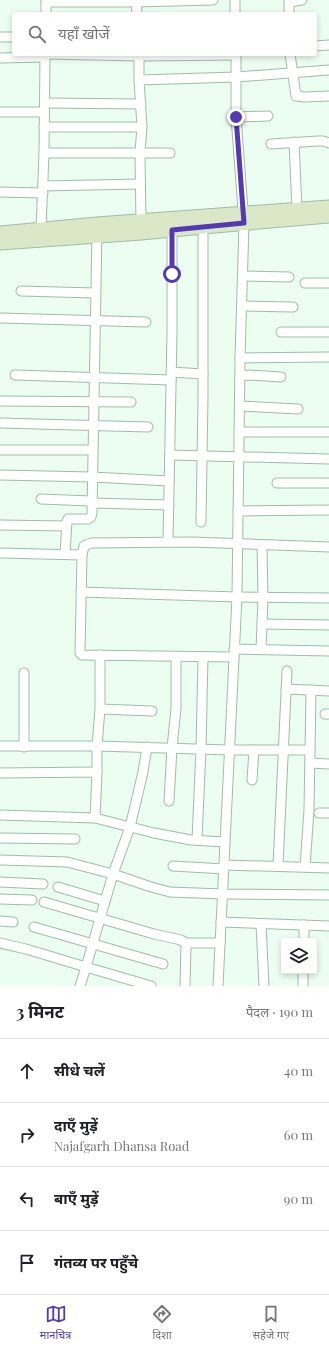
<!DOCTYPE html>
<html lang="hi">
<meta charset="utf-8">
<style>
body{margin:0;font-family:"Playfair Display","Noto Sans Devanagari",serif;background:#f2f2f2;color:#202124}
.controls{position:absolute;right:12px;bottom:12px;display:grid;overflow:hidden;border-radius:4px;box-shadow:0 2px 6px #0003}
.controls button{width:36px;height:36px;display:grid;place-items:center;padding:0;border:0;border-bottom:1px solid #e0e0e0;background:#fff;color:#202124;font:20px sans-serif}
.stop{position:absolute;width:12px;height:12px;margin:-9px;border:3px solid #533ab2;border-radius:50%;background:#fff}
.stop.end{background:#533ab2;border-color:#fff;box-shadow:0 1px 4px #0008}
.list{margin:0;padding:0;list-style:none}
h2{display:flex;justify-content:space-between;align-items:center;height:52px;margin:0;padding:0 16px;font-size:17px}
h2 small{font-size:13px;font-weight:400;color:#757577}
.list li{display:grid;grid-template-columns:26px 1fr auto;gap:12px;align-items:center;box-sizing:border-box;height:64px;padding:0 16px;border-top:1px solid #e0e0e0}
.list b{display:block;font-size:15px;white-space:nowrap}
.list p{margin:0;font-size:13px;white-space:nowrap;color:#757577}
.list em{font-size:13px;font-style:normal;color:#757577}
.icon{flex:none;width:22px;height:22px;fill:none;stroke:currentColor;stroke-width:2;stroke-linecap:round;stroke-linejoin:round}
.map{position:relative;flex:none;width:329px;height:986px;overflow:hidden}
.search{position:absolute;background:#fff;box-shadow:0 2px 6px #0003;left:12px;right:12px;top:12px;height:44px;display:flex;align-items:center;gap:10px;box-sizing:border-box;padding:0 14px;border-radius:4px;color:#757577;font-size:15px}
.sheet{height:308px;background:#fff}
nav{display:flex;justify-content:space-around;align-items:center;box-sizing:border-box;height:56px;border-top:1px solid #e0e0e0;background:#fff;font-size:11px;color:#757577}
nav a{display:grid;justify-items:center;gap:2px}
nav .on{color:#533ab2}
.map>svg:first-child{display:block}
</style>
<div class="map">
<svg width="329" height="986" viewBox="0 0 329 986">
<rect width="100%" height="100%" fill="#ecfef1"/>
<g fill="none" stroke-linecap="round" stroke-linejoin="round">
<defs>
<g id="minor">
<polyline points="136,0 137,14"/>
<polyline points="235,0 235,14"/>
<polyline points="46,2 136,2 213,0"/>
<polyline points="46,14 46,0"/>
<polyline points="289,14 289,2 302,0"/>
<polyline points="0,37 14,37"/>
<polyline points="315,46 329,45"/>
<polyline points="45,54 139,56 236,55"/>
<polyline points="139,54 139,80 142,127 140,152 141,226"/>
<polyline points="290,54 296,96 304,97 329,96"/>
<polyline points="0,58 45,57"/>
<polyline points="139,80 236,77 329,70"/>
<polyline points="45,103 141,104"/>
<polyline points="0,112 44,112"/>
<polyline points="236,117 268,116"/>
<polyline points="44,127 142,127"/>
<polyline points="294,142 297,209"/>
<polyline points="271,144 318,141 323,141 329,143"/>
<polyline points="44,153 170,153"/>
<polyline points="43,186 140,184"/>
<polyline points="0,192 43,193"/>
<polyline points="41,229 44,153 45,54"/>
<polyline points="243,276 289,277"/>
<polyline points="305,283 329,283"/>
<polyline points="21,291 95,293"/>
<polyline points="242,306 293,307"/>
<polyline points="0,318 146,322"/>
<polyline points="281,332 329,332"/>
<polyline points="240,358 329,357"/>
<polyline points="171,372 203,374"/>
<polyline points="15,375 171,380"/>
<polyline points="240,376 249,375 281,377"/>
<polyline points="0,401 131,402"/>
<polyline points="240,406 298,409"/>
<polyline points="0,423 148,427"/>
<polyline points="239,432 329,432"/>
<polyline points="0,450 92,450"/>
<polyline points="170,455 329,459"/>
<polyline points="0,475 92,477 169,481"/>
<polyline points="277,483 329,483"/>
<polyline points="41,499 91,501"/>
<polyline points="91,503 169,505"/>
<polyline points="238,511 329,510"/>
<polyline points="201,522 203,397 203,227"/>
<polyline points="0,525 66,526"/>
<polyline points="168,542 172,333 172,230"/>
<polyline points="0,553 82,555 80,653 82,655 234,657"/>
<polyline points="65,554 67,521 68,519 88,519 91,517 92,513 97,231"/>
<polyline points="82,555 84,546 91,543 192,542 329,547"/>
<polyline points="81,592 237,597 329,598"/>
<polyline points="262,624 329,625"/>
<polyline points="234,649 329,651"/>
<polyline points="261,649 263,597 262,545"/>
<polyline points="100,655 100,709 97,746 229,750 310,750"/>
<polyline points="286,689 329,691"/>
<polyline points="100,709 152,711"/>
<polyline points="325,714 329,714"/>
<polyline points="0,746 97,746 97,772"/>
<polyline points="24,747 24,673"/>
<polyline points="310,763 329,764"/>
<polyline points="0,773 97,772 95,818"/>
<polyline points="252,780 254,750"/>
<polyline points="169,801 172,748 176,708 176,657"/>
<polyline points="319,813 329,813"/>
<polyline points="0,815 95,818 154,833 191,840 225,842"/>
<polyline points="0,838 75,839"/>
<polyline points="197,840 201,749 203,657"/>
<polyline points="0,860 67,862 113,874 151,887 170,892 223,894 329,895"/>
<polyline points="224,865 329,868"/>
<polyline points="173,866 224,869"/>
<polyline points="278,866 287,671"/>
<polyline points="305,867 309,810 311,690"/>
<polyline points="0,882 43,884"/>
<polyline points="58,887 105,901"/>
<polyline points="0,899 32,900"/>
<polyline points="44,902 154,934 181,940 185,943 186,945 185,986"/>
<polyline points="0,921 13,922"/>
<polyline points="221,922 329,926"/>
<polyline points="261,924 264,986"/>
<polyline points="34,927 163,964"/>
<polyline points="304,941 304,925"/>
<polyline points="0,943 26,949 86,967 113,874 130,827 143,772 147,747"/>
<polyline points="185,943 220,943"/>
<polyline points="80,986 86,967 151,986"/>
<polyline points="218,986 237,597 240,358 244,223 236,117 236,54"/>
<polyline points="303,986 303,971"/>
</g>
<g id="secondary">
<polyline points="0,233 97,224 329,207"/>
<polyline points="0,243 141,233 203,227 329,216"/>
</g>
</defs>
<use href="#minor" stroke="#9fbda7" stroke-width="11"/>
<use href="#secondary" stroke="#9fbda7" stroke-width="15"/>
<use href="#minor" stroke="#fff" stroke-width="9"/>
<use href="#secondary" stroke="#dbe8c8" stroke-width="13"/>
</g>
<g fill="none" stroke-linecap="round" stroke-linejoin="round">
<polyline stroke="#533ab2" stroke-width="5" points="172,274 172,230 244,223 236,117"/>
</g>
</svg>
<div class="controls">
<button><svg class="icon" aria-label="layers" viewBox="0 0 24 24"><path d="M12 4l9 5-9 5-9-5zM3 14l9 5 9-5"/></svg></button>
</div>
<div class="stop" style="left:172px;top:274px"></div>
<div class="stop end" style="left:236px;top:117px"></div>
<div class="search"><svg class="icon" aria-label="search" viewBox="0 0 24 24"><circle cx="10" cy="10" r="6"/><path d="M15 15l6 6"/></svg>यहाँ खोजें</div>
</div>
<section class="sheet">
<h2>3 मिनट<small>पैदल · 190 m</small></h2>
<ul class="list">
<li><svg class="icon" aria-label="ahead" viewBox="0 0 24 24"><path d="M12 20V5M6 11l6-6 6 6"/></svg><div><b>सीधे चलें</b></div><em>40 m</em></li>
<li><svg class="icon" aria-label="right" viewBox="0 0 24 24"><path d="M7 20v-9h11M14 6l5 5-5 5"/></svg><div><b>दाएँ मुड़ें</b><p>Najafgarh Dhansa Road</p></div><em>60 m</em></li>
<li><svg class="icon" aria-label="left" viewBox="0 0 24 24"><path d="M17 20v-9H6M10 6l-5 5 5 5"/></svg><div><b>बाएँ मुड़ें</b></div><em>90 m</em></li>
<li><svg class="icon" aria-label="arrive" viewBox="0 0 24 24"><path d="M6 21V4h12l-3 4 3 4H6"/></svg><div><b>गंतव्य पर पहुँचे</b></div></li>
</ul>
</section>
<nav>
<a class="on"><svg class="icon" aria-label="map" viewBox="0 0 24 24"><path d="M3 6l6-2 6 2 6-2v14l-6 2-6-2-6 2zM9 4v14M15 6v14"/></svg>मानचित्र</a>
<a><svg class="icon" aria-label="directions" viewBox="0 0 24 24"><path d="M12 3l9 9-9 9-9-9zM9 14v-3h6M13 9l2 2-2 2"/></svg>दिशा</a>
<a><svg class="icon" aria-label="saved" viewBox="0 0 24 24"><path d="M7 4h10v16l-5-4-5 4z"/></svg>सहेजे गए</a>
</nav>
